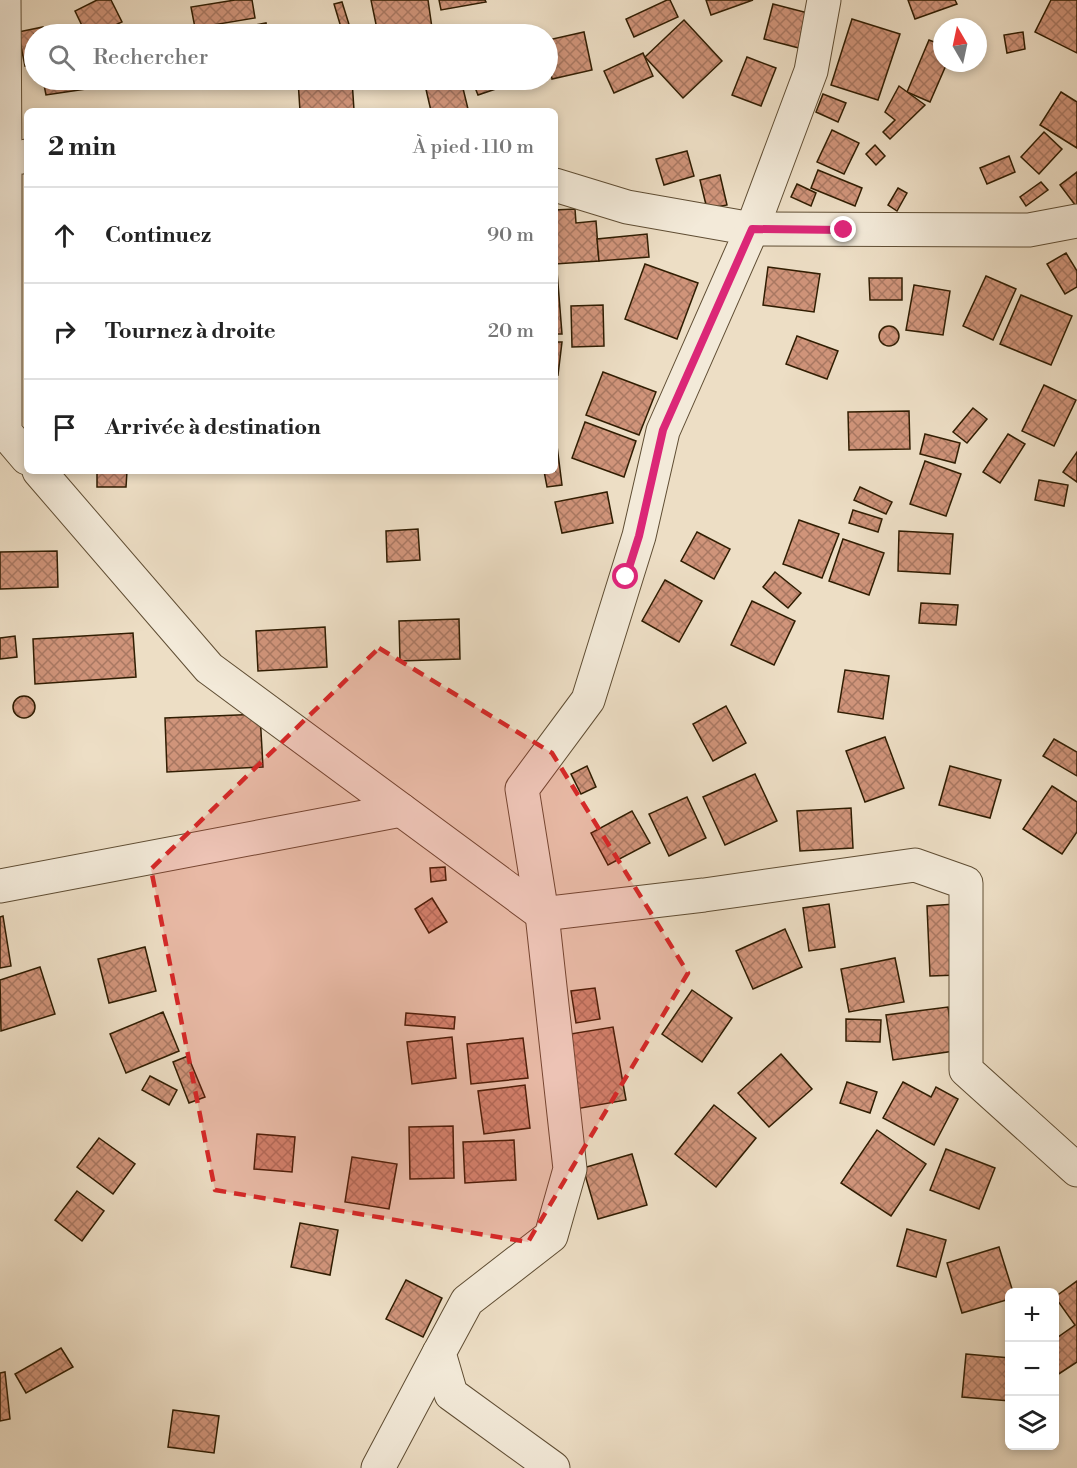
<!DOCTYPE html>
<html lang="fr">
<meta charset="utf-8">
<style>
body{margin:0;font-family:"Libre Bodoni",serif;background:#f6f6f6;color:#222}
.controls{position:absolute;right:18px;bottom:18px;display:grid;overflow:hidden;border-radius:9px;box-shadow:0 3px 9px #0003}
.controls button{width:54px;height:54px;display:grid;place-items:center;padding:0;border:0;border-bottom:2px solid #e0e0e0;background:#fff;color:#222;font:30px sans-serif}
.compass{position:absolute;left:933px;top:18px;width:54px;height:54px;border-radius:50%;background:#fff;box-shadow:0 3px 9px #0003;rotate:351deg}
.stop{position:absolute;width:18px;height:18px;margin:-14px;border:4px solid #db2777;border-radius:50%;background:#fff}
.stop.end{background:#db2777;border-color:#fff;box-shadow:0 2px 6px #0008}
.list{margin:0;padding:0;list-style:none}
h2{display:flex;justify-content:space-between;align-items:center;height:78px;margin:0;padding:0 24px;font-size:26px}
h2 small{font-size:20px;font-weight:400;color:#767676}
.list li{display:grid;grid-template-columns:39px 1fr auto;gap:18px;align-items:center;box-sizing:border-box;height:96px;padding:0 24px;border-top:2px solid #e0e0e0}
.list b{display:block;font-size:22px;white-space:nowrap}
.list em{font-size:20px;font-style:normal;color:#767676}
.icon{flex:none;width:33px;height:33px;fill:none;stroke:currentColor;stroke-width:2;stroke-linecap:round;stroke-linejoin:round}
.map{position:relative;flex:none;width:1077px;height:1468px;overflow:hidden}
.search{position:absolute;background:#fff;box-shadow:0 3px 9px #0003;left:24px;top:24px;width:534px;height:66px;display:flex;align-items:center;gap:15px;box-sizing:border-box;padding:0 21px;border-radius:33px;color:#767676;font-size:22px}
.panel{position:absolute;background:#fff;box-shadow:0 3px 9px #0003;left:24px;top:108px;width:534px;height:366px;border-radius:9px}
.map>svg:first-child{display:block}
</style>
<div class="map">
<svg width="1077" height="1468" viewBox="0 0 1077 1468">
<defs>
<pattern id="building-cross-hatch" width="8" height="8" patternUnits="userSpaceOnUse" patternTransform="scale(1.5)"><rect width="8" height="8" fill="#d0947a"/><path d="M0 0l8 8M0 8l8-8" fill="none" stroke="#a97862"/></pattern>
</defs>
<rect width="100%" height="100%" fill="#eddec5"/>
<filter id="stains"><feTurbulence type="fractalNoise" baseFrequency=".00333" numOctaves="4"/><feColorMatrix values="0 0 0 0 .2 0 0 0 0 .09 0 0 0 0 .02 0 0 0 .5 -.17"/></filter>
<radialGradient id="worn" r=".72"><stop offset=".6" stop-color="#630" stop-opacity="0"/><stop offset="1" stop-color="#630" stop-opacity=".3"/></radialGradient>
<g fill="url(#building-cross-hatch)" stroke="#301d02" stroke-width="1.5">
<polygon points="97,0 111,0 122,22 96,34 86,34 75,11"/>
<polygon points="235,0 252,0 255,18 195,28 191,7"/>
<polygon points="371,0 428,0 432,28 395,34 378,34"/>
<polygon points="439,0 485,0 486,2 441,10"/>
<polygon points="667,0 670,0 678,17 634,37 626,19"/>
<polygon points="706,0 753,0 711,15"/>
<polygon points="908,0 955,0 957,4 915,19"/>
<polygon points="1051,0 1077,0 1077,53 1035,32"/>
<polygon points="342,2 352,34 343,34 334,4"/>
<polygon points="773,4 808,13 799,48 764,39"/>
<polygon points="852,19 900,34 878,100 831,85"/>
<polygon points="684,20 722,61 683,98 645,57"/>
<polygon points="266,23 268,34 210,34"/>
<polygon points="43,27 44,34 34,34 34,64 25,66 18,32"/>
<polygon points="584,32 592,70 552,79 548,58 548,40"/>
<polygon points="1023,32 1025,49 1007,53 1004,35"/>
<polygon points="929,40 942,45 942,63 947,63 930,102 907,92"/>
<polygon points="643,53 653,76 614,93 604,71"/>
<polygon points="747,57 776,68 761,106 732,95"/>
<polygon points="43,80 98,80 99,87 46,95"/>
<polygon points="298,80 352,80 354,110 300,111"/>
<polygon points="447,80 461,80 468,109 459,111 431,111 425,85"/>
<polygon points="472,80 522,80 478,95"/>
<polygon points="899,86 925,105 890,139 883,132 895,120 885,112"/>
<polygon points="1061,92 1077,102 1077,148 1040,125"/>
<polygon points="823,94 846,103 838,122 816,112"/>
<polygon points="832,130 859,143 844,174 817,162"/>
<polygon points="1044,132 1062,149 1039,174 1021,157"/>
<polygon points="875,145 885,156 876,165 866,154"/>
<polygon points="687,151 694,176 664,185 656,159"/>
<polygon points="1009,156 1015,172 987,184 980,168"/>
<polygon points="818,170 862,188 855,206 811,188"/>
<polygon points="1077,172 1077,205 1076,206 1060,185"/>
<polygon points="720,175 727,205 707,209 700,180"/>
<polygon points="1041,182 1048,190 1026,206 1020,197"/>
<polygon points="797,184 816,193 811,206 791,197"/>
<polygon points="898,188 907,193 897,211 888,205"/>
<polygon points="575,209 576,223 596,221 599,261 555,264 555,210"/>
<polygon points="647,234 649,257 599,261 597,239"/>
<polygon points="1066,253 1077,271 1077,287 1065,294 1047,264"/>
<polygon points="645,264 698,283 677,339 625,319"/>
<polygon points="768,267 820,274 814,312 763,305"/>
<polygon points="555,271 557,271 562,334 555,334"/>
<polygon points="986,276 1016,289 993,340 963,326"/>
<polygon points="869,278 902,278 902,300 870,300"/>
<polygon points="914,285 950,291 943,335 906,330"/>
<polygon points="1021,295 1072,316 1051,365 1000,344"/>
<polygon points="603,305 604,346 572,347 571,306"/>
<circle cx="889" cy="336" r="10"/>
<polygon points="797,336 838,351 827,379 786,364"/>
<polygon points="555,342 562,342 558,375 555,374"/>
<polygon points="603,372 656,392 639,435 586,415"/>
<polygon points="1044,385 1076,400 1054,446 1022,431"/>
<polygon points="973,408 987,419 967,443 953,432"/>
<polygon points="909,411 910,449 849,450 848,412"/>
<polygon points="585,422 636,441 624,477 572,458"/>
<polygon points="555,430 562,485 547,487 544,471 555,471"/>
<polygon points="925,434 960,443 955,463 920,454"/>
<polygon points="1008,434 1025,444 1000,483 983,472"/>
<polygon points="1077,452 1077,482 1063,472"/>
<polygon points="925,461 961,474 946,516 910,504"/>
<polygon points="97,471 127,471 126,487 97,487"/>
<polygon points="1039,480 1068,485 1064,506 1035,500"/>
<polygon points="860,487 892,502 886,514 854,500"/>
<polygon points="607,492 613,523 562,533 555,502"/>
<polygon points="853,510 882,519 878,532 849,523"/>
<polygon points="799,520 839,534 822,578 783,564"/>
<polygon points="418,529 420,560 387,562 386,531"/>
<polygon points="899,531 953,534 950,574 898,571"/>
<polygon points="697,532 730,549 714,579 681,561"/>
<polygon points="843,539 884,553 869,595 829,581"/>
<polygon points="57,551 58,587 0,589 0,552"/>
<polygon points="775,572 801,593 788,608 763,587"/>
<polygon points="665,580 702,601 679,642 642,621"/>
<polygon points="752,601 795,621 774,665 731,645"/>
<polygon points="921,603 958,605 956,625 919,623"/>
<polygon points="459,619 460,659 400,661 399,621"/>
<polygon points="325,627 327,667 258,671 256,631"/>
<polygon points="133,633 136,677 35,684 33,639"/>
<polygon points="15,636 17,657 0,659 0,638"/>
<polygon points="845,670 889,676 883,719 838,712"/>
<circle cx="24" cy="707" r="11"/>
<polygon points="726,706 746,743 713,761 693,724"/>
<polygon points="260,714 263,767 167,772 165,718"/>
<polygon points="885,737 904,788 865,802 846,751"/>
<polygon points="1054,739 1077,752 1077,776 1043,756"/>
<polygon points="587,766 596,787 581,794 571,774"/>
<polygon points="950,766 1001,780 990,818 939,805"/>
<polygon points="755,774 777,821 725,845 703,797"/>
<polygon points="1052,786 1077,802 1077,832 1062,854 1023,829"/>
<polygon points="687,797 706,838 669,856 649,814"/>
<polygon points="851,808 853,848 800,851 797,811"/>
<polygon points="632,811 650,843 608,865 591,833"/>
<polygon points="445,867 446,880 431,882 430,868"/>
<polygon points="432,898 447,922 429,933 415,909"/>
<polygon points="829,904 835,947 809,951 803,908"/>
<polygon points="955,904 958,975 930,976 927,906"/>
<polygon points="3,916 11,966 0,968 0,917"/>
<polygon points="785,929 802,967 753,989 736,951"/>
<polygon points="145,947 156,991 109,1003 98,959"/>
<polygon points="895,958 904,1002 849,1012 841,969"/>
<polygon points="40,967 55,1014 1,1031 0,980"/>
<polygon points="595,988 600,1019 576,1023 571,991"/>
<polygon points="692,990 732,1018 702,1062 662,1034"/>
<polygon points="948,1007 954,1051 893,1060 886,1015"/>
<polygon points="163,1012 179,1051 126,1073 110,1034"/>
<polygon points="406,1013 455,1017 454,1029 405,1025"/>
<polygon points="846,1019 881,1020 880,1042 846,1041"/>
<polygon points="613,1027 626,1100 576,1109 564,1035"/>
<polygon points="452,1037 456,1078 412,1084 407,1042"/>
<polygon points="523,1038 528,1078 471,1084 467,1044"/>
<polygon points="781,1054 812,1089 769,1127 738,1093"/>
<polygon points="188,1056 205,1097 189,1103 173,1062"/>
<polygon points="150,1076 177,1090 169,1105 142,1090"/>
<polygon points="847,1082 877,1092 870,1113 840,1103"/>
<polygon points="903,1082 931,1097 936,1087 958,1099 934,1145 883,1118"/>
<polygon points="525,1085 530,1128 484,1134 478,1091"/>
<polygon points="714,1105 756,1138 716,1187 675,1154"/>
<polygon points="453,1126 454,1178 410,1179 409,1127"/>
<polygon points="877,1130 926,1164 891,1216 841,1183"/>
<polygon points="257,1134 295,1137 292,1172 254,1169"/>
<polygon points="99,1138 135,1164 113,1194 77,1167"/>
<polygon points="514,1140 516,1180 465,1183 463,1142"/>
<polygon points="946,1149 995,1168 979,1209 930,1190"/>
<polygon points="632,1154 647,1205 598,1219 583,1168"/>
<polygon points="352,1157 397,1164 389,1209 345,1202"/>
<polygon points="77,1191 104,1211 82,1241 55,1220"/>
<polygon points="300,1223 338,1230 330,1275 291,1267"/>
<polygon points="907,1229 946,1240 936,1277 897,1266"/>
<polygon points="999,1247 1013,1292 1010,1292 1010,1299 962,1313 947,1263"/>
<polygon points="406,1280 442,1298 423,1337 386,1319"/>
<polygon points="1077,1281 1077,1362 1054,1377 1054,1340 1075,1325 1055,1297"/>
<polygon points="61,1348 73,1367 26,1393 15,1374"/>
<polygon points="966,1354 1010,1358 1010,1401 962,1397"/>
<polygon points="5,1372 10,1419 0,1421 0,1373"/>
<polygon points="173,1410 219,1416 214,1453 168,1447"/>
</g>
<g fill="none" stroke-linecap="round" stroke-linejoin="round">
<defs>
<g id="minor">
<polyline points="27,156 5,160 5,432 27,458"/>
<polyline points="0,160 5,160 4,0"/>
<polyline points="555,185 627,207 752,229 1029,230 1077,221"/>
<polyline points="39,471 209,668 542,914 704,895 915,865 966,883 966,1070 1077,1170"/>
<polyline points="0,886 401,810"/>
<polyline points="378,1468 439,1353"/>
<polyline points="553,1468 451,1394 439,1353 467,1301 551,1236 570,1169 542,914 522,789 588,700 639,536 663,431 752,229 811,71 824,0"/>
</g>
</defs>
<use href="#minor" stroke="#5f4d33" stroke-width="35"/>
<use href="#minor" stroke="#f3ead9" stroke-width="33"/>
</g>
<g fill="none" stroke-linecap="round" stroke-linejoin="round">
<polyline stroke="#db2777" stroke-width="8" points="626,577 639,536 663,430 752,229 844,230"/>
</g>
<path fill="#d62828" fill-opacity="0.2" stroke="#d62828" stroke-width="4.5" stroke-dasharray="12 8" stroke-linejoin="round" d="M 379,648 L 552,753 L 688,973 L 528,1242 L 215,1190 L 151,869 Z"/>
<rect width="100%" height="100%" filter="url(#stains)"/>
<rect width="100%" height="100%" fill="url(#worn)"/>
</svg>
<div class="controls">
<button>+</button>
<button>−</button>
<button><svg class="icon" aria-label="layers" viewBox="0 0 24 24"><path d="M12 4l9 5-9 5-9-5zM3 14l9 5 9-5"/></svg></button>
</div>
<svg class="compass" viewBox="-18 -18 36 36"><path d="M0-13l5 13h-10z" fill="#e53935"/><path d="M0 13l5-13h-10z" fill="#767676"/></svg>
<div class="stop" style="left:626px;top:577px"></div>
<div class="stop end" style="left:844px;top:230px"></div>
<div class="search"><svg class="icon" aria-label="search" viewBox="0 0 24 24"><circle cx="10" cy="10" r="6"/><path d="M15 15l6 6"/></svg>Rechercher</div>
<section class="panel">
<h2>2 min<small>À pied · 110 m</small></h2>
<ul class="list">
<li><svg class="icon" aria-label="ahead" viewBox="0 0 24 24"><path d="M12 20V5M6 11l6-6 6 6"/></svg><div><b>Continuez</b></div><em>90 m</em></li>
<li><svg class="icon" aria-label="right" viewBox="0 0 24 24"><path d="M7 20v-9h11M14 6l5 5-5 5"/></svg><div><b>Tournez à droite</b></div><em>20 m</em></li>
<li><svg class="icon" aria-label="arrive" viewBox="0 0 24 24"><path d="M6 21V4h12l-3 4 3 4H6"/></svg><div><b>Arrivée à destination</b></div></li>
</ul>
</section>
</div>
